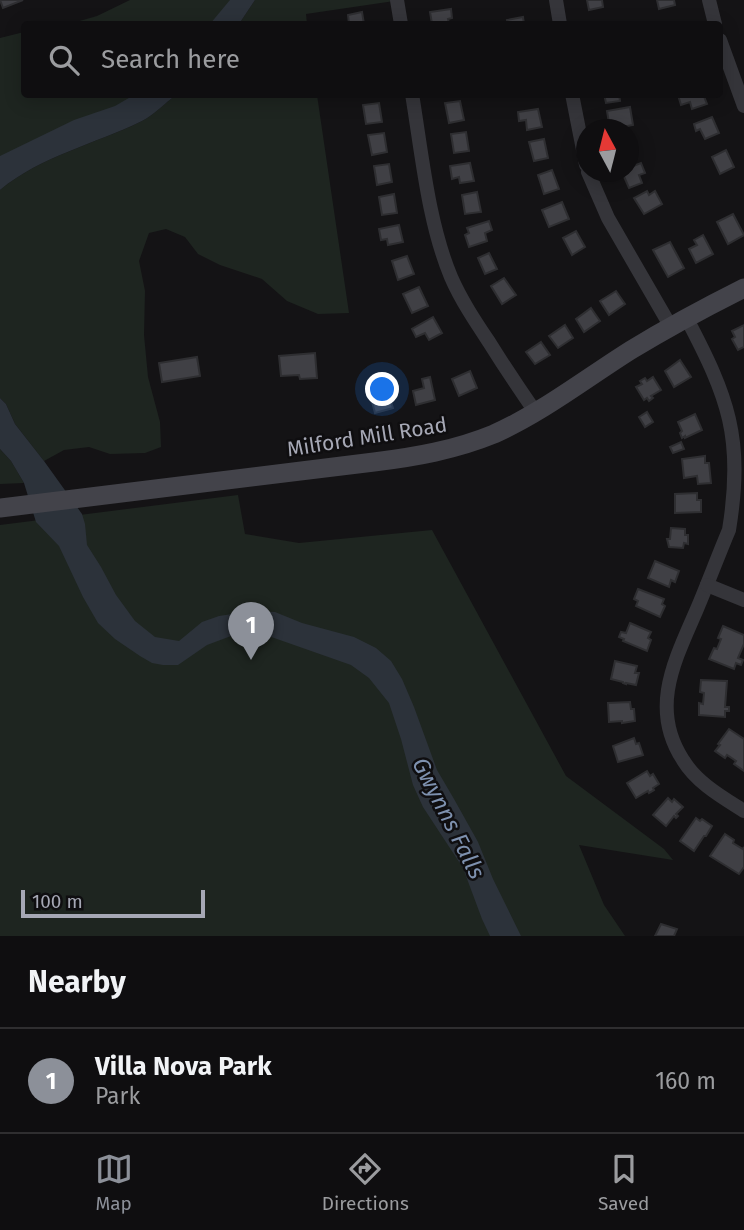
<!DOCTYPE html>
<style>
body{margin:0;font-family:"Fira Sans",sans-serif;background:#1d1c1e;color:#f1f3f6}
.compass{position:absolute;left:576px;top:119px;width:63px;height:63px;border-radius:50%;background:#0f0e10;box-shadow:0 4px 18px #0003;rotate:353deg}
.scale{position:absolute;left:21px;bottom:18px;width:184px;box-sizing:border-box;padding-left:7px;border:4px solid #a6a8b5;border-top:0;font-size:19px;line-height:24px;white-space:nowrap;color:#a6a8b5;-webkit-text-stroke:5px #0f0e10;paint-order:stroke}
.you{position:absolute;left:383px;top:390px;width:24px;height:24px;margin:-18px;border:5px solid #fff;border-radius:50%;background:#1a73e8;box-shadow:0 0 0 10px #1a73e833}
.badge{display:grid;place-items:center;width:46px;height:46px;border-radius:50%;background:#8c9099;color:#fff;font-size:23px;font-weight:700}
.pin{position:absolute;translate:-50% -58px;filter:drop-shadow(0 2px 4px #0008)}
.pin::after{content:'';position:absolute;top:37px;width:24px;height:21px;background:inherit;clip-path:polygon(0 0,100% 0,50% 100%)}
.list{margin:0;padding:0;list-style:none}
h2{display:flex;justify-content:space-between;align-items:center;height:91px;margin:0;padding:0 28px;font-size:30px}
h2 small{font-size:23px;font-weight:400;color:#9b9c9f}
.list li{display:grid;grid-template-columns:46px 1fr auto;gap:21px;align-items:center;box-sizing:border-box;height:105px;padding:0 28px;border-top:2px solid #2f2e30}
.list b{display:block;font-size:26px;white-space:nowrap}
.list p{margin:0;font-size:23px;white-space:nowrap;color:#9b9c9f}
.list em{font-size:23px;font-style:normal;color:#9b9c9f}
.icon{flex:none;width:38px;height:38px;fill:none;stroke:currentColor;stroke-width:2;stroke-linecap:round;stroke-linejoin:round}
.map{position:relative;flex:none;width:744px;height:936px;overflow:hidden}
.search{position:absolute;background:#0f0e10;box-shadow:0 4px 18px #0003;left:21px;right:21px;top:21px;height:77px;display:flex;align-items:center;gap:18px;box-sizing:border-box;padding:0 24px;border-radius:7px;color:#9b9c9f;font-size:26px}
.sheet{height:196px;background:#0f0e10}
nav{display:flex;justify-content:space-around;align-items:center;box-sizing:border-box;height:98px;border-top:2px solid #2f2e30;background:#0f0e10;font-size:19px;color:#9b9c9f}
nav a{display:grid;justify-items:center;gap:4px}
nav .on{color:#8c9099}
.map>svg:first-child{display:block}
</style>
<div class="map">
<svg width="744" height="936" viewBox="0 0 744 936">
<rect width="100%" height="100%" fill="#141315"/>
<g fill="#1e2520">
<polygon points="130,0 244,0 226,24 69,24 97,16"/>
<polygon points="255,0 401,0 306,14 307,24 239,24"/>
<polygon points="24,32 24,94 152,95 0,168 0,38"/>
<path d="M 176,95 L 317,95 L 349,313 L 318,314 L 287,301 L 262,279 L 220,265 L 198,254 L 185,237 L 166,229 L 149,233 L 139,261 L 145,291 L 144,335 L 148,377 L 160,422 L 161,447 L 145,453 L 110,454 L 89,447 L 64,450 L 44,461 L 15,424 L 6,404 L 0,398 L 0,190 C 41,156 95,144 142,121 C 154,115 165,103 176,95 Z"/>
<polygon points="0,449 11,461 24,483 0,484"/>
<polygon points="238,495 245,534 299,543 432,530 566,776 664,849 673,860 579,845 604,905 625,936 0,936 0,525"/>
</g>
<g fill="#2c323a">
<polygon points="230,0 255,0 239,24 210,24"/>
<path d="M 134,95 L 176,95 C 165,103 154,115 142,121 C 95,144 41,156 0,190 L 0,156 L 74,120 L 115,106 Z"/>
<polygon points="0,398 6,404 15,424 44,461 82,514 85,524 87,545 101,567 116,595 135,621 155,637 179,641 202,622 219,616 252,611 275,612 302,623 354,637 376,648 391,661 402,679 414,707 437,770 454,799 478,842 493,879 521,936 490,936 482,919 463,868 423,807 413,785 401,739 389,703 369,678 351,665 260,633 239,633 207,645 178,665 163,665 152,663 140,656 115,639 98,623 83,597 59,546 36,522 24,483 11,461 0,449"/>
</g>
<g fill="#404045" stroke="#2e2e31" stroke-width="2">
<polygon points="0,0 23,0 3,8"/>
<polygon points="587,0 602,0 603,7 589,10"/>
<polygon points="657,0 674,0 675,5 659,9"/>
<polygon points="451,9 452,18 448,19 449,24 432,24 430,12"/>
<polygon points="362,12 364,24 349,24 348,15"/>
<polygon points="523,17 524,24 508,24 507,20"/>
<polygon points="604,94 619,94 620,101 606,103"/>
<polygon points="680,94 703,94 707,104 692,109 690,102 681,105 678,95"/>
<polygon points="460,101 464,120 449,123 445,103"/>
<polygon points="379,103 382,122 366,124 363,105"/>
<polygon points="630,107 633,125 610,129 607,111"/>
<polygon points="538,109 542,127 527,130 526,120 519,121 518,112"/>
<polygon points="712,117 719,133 705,139 700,129 696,131 694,124"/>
<polygon points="466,132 469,151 454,153 451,134"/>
<polygon points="384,133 387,152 372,155 368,135"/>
<polygon points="544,139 548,158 534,161 529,142"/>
<polygon points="726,150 734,167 720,174 712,157"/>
<polygon points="470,163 474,181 460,183 459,177 452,179 450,166"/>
<polygon points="641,163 645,173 639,175 642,183 629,188 622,172 628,172 628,168"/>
<polygon points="389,164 392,182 377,185 374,166"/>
<polygon points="552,170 559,189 544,194 538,175"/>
<polygon points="647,191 649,195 655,191 662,204 644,214 634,198"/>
<polygon points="477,192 481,212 465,214 462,195"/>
<polygon points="394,194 397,213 382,215 379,197"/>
<polygon points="562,202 569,219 549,227 542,210"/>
<polygon points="733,214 744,235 728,244 717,222"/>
<polygon points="489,221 492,230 485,233 487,241 469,247 465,235 469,233 467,228"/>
<polygon points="399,225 403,242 388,245 387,239 381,240 379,229"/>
<polygon points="576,231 585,247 572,255 563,238"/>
<polygon points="703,235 713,254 696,263 689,249 697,245 694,240"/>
<polygon points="670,242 684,268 668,277 653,250"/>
<polygon points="489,253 497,269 485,274 478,258"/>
<polygon points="407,256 414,274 398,280 392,261"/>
<polygon points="504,278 516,295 502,304 491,286"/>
<polygon points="419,287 428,306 412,313 403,294"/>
<polygon points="616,291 625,304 609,315 600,301"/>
<polygon points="591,308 600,321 584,332 576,319"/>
<polygon points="433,317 442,333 429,340 425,333 416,337 412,329"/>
<polygon points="565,325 573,338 558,348 549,336"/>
<polygon points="744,325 744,347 738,350 732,339 735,337 732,331"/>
<polygon points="541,342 550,355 535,364 526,352"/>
<polygon points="315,353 317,378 300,379 299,375 281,376 279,356"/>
<polygon points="197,357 200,376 162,382 159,363"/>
<polygon points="680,360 691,377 674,387 665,371"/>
<polygon points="470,371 477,388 459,396 452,379"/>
<polygon points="430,377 435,400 416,405 413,391 424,388 422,379"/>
<polygon points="653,377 661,390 651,396 653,398 649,401 647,398 644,400 636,387 642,384 640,381 645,378 647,381"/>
<polygon points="388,392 393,408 375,413 371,398"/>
<polygon points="647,412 653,422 645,427 639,417"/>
<polygon points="695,414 702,430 685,438 685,436 682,438 680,433 682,431 678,422"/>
<polygon points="681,442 684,449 673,453 670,447"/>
<polygon points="705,456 705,463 709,463 711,483 698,484 697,476 684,478 682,459"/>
<polygon points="697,493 697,500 701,500 701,512 675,513 675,494"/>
<polygon points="671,528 685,529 685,535 688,535 688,544 684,543 683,548 669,547 667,539 670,539"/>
<polygon points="655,561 679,571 675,582 671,580 669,587 648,578"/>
<polygon points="638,589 664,599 662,604 665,606 660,617 636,606 638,601 634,599"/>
<polygon points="630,623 651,632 648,638 651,640 647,651 623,641 624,639 619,637 621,632 626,633"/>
<polygon points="723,626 744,635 744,644 738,658 743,660 741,665 736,663 734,669 709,659 714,648 717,649 721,639 718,638"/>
<polygon points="615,661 637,666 635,673 639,673 636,685 626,683 626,684 623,683 623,682 611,679"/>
<polygon points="701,680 727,681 725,707 729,707 729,711 725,711 725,717 699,715 699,703 703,704 704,693 700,692"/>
<polygon points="630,702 631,709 634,709 635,721 622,723 622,721 609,722 608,703"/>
<polygon points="729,729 744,739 744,771 734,764 736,761 727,755 725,758 715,751 720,745 718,744"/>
<polygon points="634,738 636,744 639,743 643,755 618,762 613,746"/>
<polygon points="647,771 650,776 653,774 659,784 653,788 654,790 649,793 648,791 636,798 627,783"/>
<polygon points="668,798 672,802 674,799 683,807 676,814 678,816 676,818 674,816 666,826 653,815"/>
<polygon points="696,818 700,821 702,819 712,826 706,836 704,836 694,851 680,841"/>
<polygon points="725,834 734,840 733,843 743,849 744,847 744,867 739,874 710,856"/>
<polygon points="661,924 677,929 674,936 655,936"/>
</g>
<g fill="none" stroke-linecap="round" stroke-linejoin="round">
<g stroke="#35353a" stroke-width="14">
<polyline points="397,0 401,24"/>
<polyline points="556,0 560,24"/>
<polyline points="709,0 715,24"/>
<polyline points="720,40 744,106"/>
<path d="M 412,94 C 422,154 428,222 451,277 C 461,300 475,321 489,342 C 504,366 520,390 536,413"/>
<polyline points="572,94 586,165"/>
<polyline points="588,172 608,218 671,327"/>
<path d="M 687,319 C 728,397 744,438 729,530 C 718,556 708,583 697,609 C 675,660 649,708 683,760 C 697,783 722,797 744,811"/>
<polyline points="707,585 744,600"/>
</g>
<path stroke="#43434a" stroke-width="19" d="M 0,508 L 374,462 C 415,457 455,450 494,434 C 543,412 585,379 631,350 C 667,328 706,307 744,288"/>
</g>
<g text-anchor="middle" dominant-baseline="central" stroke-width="5" stroke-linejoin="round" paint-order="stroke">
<g font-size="21" fill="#a6a8b5" stroke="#0f0e10">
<text transform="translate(367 437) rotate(-9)">Milford Mill Road</text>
</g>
<g font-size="23" font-style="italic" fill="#7e91af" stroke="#0f0e10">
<text transform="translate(449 818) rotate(63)">Gwynns Falls</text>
</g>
</g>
</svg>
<svg class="compass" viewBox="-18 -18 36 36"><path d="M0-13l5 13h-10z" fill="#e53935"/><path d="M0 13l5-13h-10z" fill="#9b9c9f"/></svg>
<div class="scale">100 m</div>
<div class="you"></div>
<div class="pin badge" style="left:251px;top:660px">1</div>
<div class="search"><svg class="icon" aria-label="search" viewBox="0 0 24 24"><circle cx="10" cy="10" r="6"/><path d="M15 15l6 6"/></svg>Search here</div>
</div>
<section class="sheet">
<h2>Nearby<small></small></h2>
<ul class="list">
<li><span class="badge">1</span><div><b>Villa Nova Park</b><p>Park</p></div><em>160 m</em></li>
</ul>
</section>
<nav>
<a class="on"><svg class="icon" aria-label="map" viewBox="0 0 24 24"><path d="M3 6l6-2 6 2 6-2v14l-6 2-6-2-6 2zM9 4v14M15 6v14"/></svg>Map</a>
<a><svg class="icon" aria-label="directions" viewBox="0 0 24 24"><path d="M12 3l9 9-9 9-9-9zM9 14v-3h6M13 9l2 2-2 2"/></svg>Directions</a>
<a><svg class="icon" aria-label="saved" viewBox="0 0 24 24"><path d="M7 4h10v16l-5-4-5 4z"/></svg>Saved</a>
</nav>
